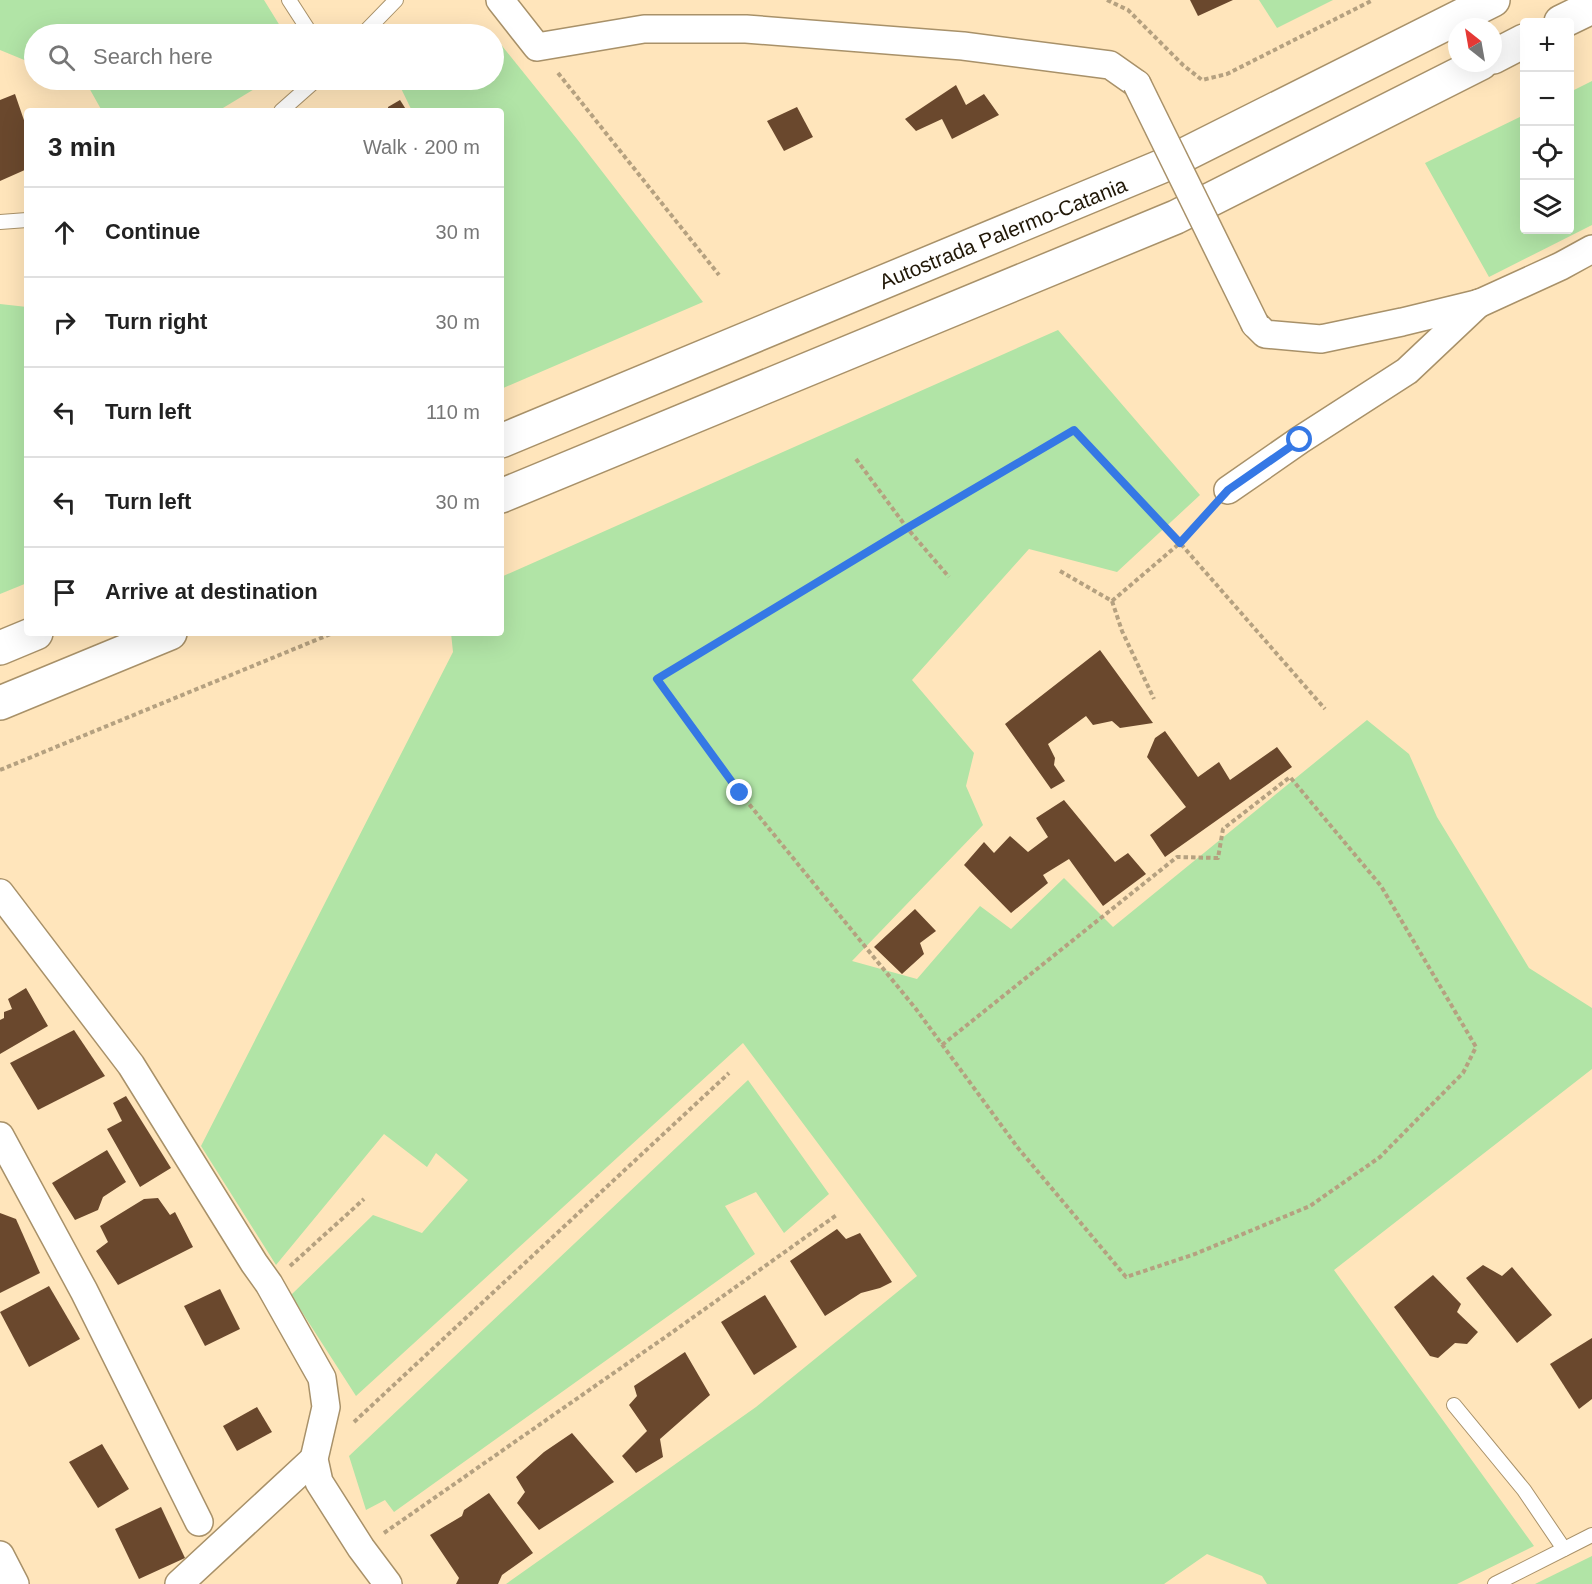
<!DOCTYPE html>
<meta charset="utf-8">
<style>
body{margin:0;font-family:Helvetica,sans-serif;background:#f6f6f6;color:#222}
.controls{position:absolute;right:18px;top:18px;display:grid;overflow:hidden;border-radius:6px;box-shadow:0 6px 24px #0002}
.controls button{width:54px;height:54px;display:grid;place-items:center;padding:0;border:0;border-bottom:2px solid #e0e0e0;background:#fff;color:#222;font:30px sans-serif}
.compass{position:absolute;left:1448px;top:18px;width:54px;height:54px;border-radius:50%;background:#fff;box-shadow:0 6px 24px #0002;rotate:329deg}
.stop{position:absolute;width:18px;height:18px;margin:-14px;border:4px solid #3578e5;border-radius:50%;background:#fff}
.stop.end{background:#3578e5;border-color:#fff;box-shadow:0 2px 6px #0008}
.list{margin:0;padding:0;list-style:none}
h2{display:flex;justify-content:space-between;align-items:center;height:78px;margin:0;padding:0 24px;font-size:26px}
h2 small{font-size:20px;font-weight:400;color:#767676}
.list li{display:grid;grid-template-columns:39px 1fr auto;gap:18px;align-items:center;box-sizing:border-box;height:90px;padding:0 24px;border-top:2px solid #e0e0e0}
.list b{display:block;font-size:22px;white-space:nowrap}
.list em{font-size:20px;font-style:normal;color:#767676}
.icon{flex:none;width:33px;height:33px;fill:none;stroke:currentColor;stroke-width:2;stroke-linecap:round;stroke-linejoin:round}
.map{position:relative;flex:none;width:1592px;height:1584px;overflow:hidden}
.search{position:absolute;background:#fff;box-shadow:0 6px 24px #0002;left:24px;top:24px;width:480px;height:66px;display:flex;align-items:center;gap:15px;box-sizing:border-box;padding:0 21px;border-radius:33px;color:#767676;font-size:22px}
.panel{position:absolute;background:#fff;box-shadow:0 6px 24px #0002;left:24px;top:108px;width:480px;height:528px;border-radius:6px}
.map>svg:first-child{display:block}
</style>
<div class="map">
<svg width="1592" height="1584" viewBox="0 0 1592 1584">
<rect width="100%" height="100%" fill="#ffe5bb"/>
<g fill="#b1e4a6">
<polygon points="0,0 264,0 285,34 34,34 34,64 0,50"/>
<polygon points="1259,0 1333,0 1277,28"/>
<polygon points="494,36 577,139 703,302 501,389 501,111 412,111 397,80 494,80"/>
<polygon points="72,80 269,80 218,111 102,111 88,86"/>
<polygon points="1592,81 1592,225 1489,277 1425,163 1524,115 1524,230 1570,230 1570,92"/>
<polygon points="0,304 27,307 27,583 0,594"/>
<polygon points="1058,330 1200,495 1117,572 1029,549 912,680 974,753 966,786 983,825 852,961 917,979 980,906 1011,929 1064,878 1113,927 1367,720 1409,754 1437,817 1529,968 1592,1008 1592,1069 1334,1270 1534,1546 1457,1584 1267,1584 1262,1576 1207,1554 1164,1584 506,1584 756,1407 917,1276 743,1043 356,1396 291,1295 373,1215 422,1233 468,1180 436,1153 427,1167 384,1134 276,1265 201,1146 453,652 451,633 501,633 501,577"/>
<polygon points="748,1080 829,1194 784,1233 756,1192 725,1206 755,1254 394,1512 385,1500 366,1510 349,1456"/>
<polygon points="1592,1556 1592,1584 1535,1584"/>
</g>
<g fill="#6a482d">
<polygon points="1190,0 1233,0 1198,16"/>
<polygon points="956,85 966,105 984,94 999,115 952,139 942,119 916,131 905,119"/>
<polygon points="15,94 27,129 27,169 0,181 0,100"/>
<polygon points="400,100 407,111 388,111 388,107"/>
<polygon points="797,107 813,137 784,151 767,121"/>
<polygon points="1100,650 1153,723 1120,728 1112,721 1093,725 1086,716 1048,744 1055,758 1054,765 1065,781 1051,789 1005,724"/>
<polygon points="1165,731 1198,777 1219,762 1230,780 1277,747 1292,767 1165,857 1150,835 1186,807 1147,757 1155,738"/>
<polygon points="1064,800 1115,862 1128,853 1146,874 1103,906 1069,859 1043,875 1048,883 1011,913 964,865 984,842 994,853 1010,836 1028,852 1048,837 1036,818"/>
<polygon points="915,909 936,931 920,943 924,954 902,974 874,947"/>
<polygon points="26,988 48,1026 0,1054 0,1020 4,1018 4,1012 12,1009 8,999"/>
<polygon points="74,1030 105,1076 38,1110 10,1063"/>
<polygon points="126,1096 171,1168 140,1187 107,1129 122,1121 113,1103"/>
<polygon points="107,1150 126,1182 103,1197 98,1210 75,1220 52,1183"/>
<polygon points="158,1198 170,1215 175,1212 193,1247 118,1285 96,1251 108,1242 100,1226 144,1199"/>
<polygon points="0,1213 16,1219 40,1273 0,1293"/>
<polygon points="837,1229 846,1239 860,1233 892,1282 880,1288 861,1293 825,1316 790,1261"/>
<polygon points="1483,1265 1502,1276 1512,1267 1552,1315 1517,1343 1466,1278"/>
<polygon points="1433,1275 1461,1304 1457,1312 1478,1332 1467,1344 1455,1343 1438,1358 1430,1356 1394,1307"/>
<polygon points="49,1286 80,1339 29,1367 0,1312"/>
<polygon points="220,1289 240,1329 205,1346 184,1306"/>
<polygon points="765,1295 797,1347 754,1375 721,1322"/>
<polygon points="1592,1338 1592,1399 1579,1409 1550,1364"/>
<polygon points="685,1352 710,1395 660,1439 663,1457 636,1473 622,1456 647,1431 629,1405 637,1396 634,1386"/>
<polygon points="257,1407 272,1432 237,1451 223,1426"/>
<polygon points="572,1433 614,1482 539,1530 517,1503 525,1492 516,1477 544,1452"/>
<polygon points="102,1444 129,1489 98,1508 69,1462"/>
<polygon points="489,1493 533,1553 502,1575 498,1584 456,1584 459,1578 430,1535 462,1516 464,1510"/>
<polygon points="161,1507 185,1558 139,1579 115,1529"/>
</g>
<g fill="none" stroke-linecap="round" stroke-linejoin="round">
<defs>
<g id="lane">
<polyline points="289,0 311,34"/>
<polyline points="363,34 396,0"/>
<polyline points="281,111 316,80"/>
<polyline points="0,222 27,220"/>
<polyline points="1454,1405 1524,1490 1564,1549"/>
<polyline points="1495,1584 1592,1535"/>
</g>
<g id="street">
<polyline points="500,0 537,47 644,29 746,29 963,46 1110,65 1137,84"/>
<polyline points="1255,324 1265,334 1321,339 1402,322 1480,303 1561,266 1592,249"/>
<polyline points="1228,490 1300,440 1407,371 1479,303"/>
<polyline points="0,893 131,1065 254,1263 269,1284 322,1378 326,1407 314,1459 319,1482 361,1548 388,1584"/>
<polyline points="0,1136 84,1291 199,1522"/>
<polyline points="0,1555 15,1584"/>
<polyline points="179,1584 314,1459"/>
</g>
<g id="highway">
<polyline points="1561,22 1592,7"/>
<polyline points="1493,57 1524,41"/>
<polyline points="501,441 1160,167 1493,0"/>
<polyline points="501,496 1176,217 1481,63"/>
<polyline points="0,648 36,633"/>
<polyline points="0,703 170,633"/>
</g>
</defs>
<use href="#lane" stroke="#a89169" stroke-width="16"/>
<use href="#street" stroke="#a89169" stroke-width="30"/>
<use href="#highway" stroke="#a89169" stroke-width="36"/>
<g stroke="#b5a180" stroke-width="4" stroke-dasharray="4.5 3" stroke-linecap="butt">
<polyline points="1107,0 1128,10 1183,65 1202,80 1227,74 1373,0"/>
<polyline points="558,73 719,275"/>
<polyline points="856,459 907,528 949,577"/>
<polyline points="1060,571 1112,601 1180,543 1210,509"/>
<polyline points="1112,601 1122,631 1154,699"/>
<polyline points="0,770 333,633"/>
<polyline points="942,1045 1177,857 1218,858 1223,829 1290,777 1381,886 1476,1047 1463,1073 1380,1157 1310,1206 1195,1254 1126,1277 1018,1148 916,1009 740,793 657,679 907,528 1074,430 1180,543 1325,709"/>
<polyline points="290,1266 364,1199"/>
<polyline points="354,1422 729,1073"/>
<polyline points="384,1533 674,1331 838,1214"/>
</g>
<use href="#lane" stroke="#fff" stroke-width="14"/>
<use href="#street" stroke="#fff" stroke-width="27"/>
<use href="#highway" stroke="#fff" stroke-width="33"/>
<defs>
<polyline id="street-bridge" points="1137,84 1255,324"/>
</defs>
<use href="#street-bridge" stroke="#a89169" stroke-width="30" stroke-linecap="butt"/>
<use href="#street-bridge" stroke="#fff" stroke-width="27"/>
</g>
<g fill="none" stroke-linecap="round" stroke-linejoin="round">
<polyline stroke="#3578e5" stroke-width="8" points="740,793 657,679 907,528 1074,430 1180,543 1228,490 1300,440"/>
</g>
<g text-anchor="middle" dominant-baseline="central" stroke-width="6" stroke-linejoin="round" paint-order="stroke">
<g font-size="21" fill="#201707" stroke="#fff">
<text transform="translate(1003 233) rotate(-22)">Autostrada Palermo-Catania</text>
</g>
</g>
</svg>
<div class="controls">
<button>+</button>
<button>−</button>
<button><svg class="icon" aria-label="locate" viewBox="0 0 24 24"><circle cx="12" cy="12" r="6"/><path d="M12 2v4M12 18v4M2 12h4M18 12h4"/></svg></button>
<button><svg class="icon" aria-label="layers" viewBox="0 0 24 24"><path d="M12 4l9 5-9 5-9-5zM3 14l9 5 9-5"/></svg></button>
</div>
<svg class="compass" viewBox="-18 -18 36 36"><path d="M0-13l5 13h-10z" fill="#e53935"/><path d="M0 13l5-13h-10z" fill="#767676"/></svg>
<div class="stop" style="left:1300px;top:440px"></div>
<div class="stop end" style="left:740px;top:793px"></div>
<div class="search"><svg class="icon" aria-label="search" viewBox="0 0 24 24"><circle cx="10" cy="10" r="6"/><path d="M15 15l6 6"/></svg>Search here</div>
<section class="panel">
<h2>3 min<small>Walk · 200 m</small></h2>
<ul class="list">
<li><svg class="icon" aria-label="ahead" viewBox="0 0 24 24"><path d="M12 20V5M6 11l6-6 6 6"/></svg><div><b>Continue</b></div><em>30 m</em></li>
<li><svg class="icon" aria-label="right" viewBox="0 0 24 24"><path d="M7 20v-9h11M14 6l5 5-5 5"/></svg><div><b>Turn right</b></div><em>30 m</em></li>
<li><svg class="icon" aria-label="left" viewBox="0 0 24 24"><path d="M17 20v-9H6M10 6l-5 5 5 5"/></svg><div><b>Turn left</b></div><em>110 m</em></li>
<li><svg class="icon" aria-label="left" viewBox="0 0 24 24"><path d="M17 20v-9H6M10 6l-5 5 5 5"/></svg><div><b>Turn left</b></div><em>30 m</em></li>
<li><svg class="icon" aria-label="arrive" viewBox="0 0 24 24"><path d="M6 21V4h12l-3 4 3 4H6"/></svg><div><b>Arrive at destination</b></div></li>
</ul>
</section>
</div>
